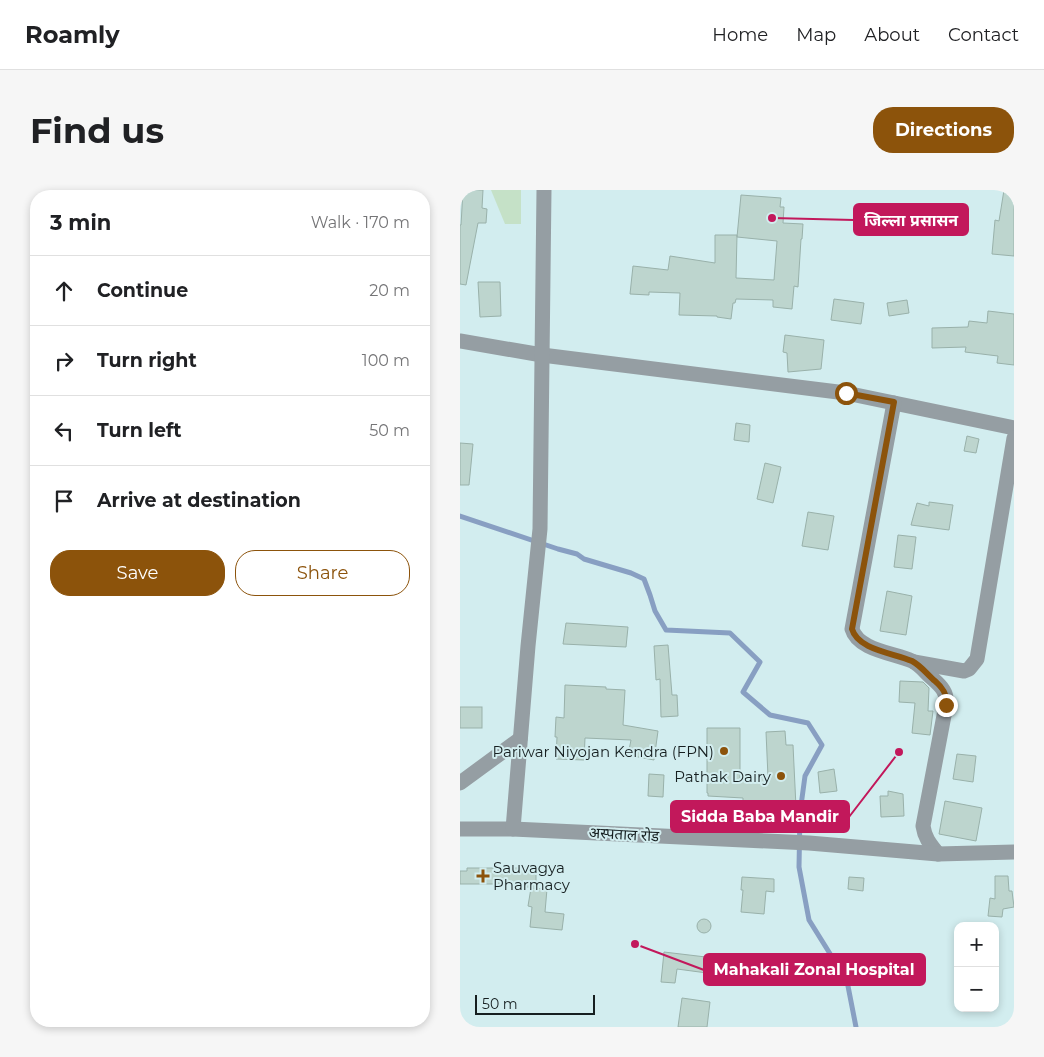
<!DOCTYPE html>
<meta charset="utf-8">
<style>
body{margin:0;font-family:Montserrat,"Noto Sans Devanagari",sans-serif;background:#f6f6f6;color:#202124}
.controls{position:absolute;right:15px;bottom:15px;display:grid;overflow:hidden;border-radius:10px;box-shadow:0 2px 8px #0003}
.controls button{width:45px;height:45px;display:grid;place-items:center;padding:0;border:0;border-bottom:1px solid #e0e0e0;background:#fff;color:#202124;font:25px sans-serif}
.scale{position:absolute;left:15px;bottom:12px;width:120px;box-sizing:border-box;padding-left:5px;border:2px solid #161f20;border-top:0;font-size:14px;line-height:18px;white-space:nowrap;color:#161f20;-webkit-text-stroke:4px #d2edef;paint-order:stroke}
.stop{position:absolute;width:15px;height:15px;margin:-11px;border:4px solid #8c530b;border-radius:50%;background:#fff}
.stop.end{background:#8c530b;border-color:#fff;box-shadow:0 1px 5px #0008}
.list{margin:0;padding:0;list-style:none}
h2{display:flex;justify-content:space-between;align-items:center;height:65px;margin:0;padding:0 20px;font-size:21px}
h2 small{font-size:16px;font-weight:400;color:#757577}
.list li{display:grid;grid-template-columns:32px 1fr auto;gap:15px;align-items:center;box-sizing:border-box;height:70px;padding:0 20px;border-top:1px solid #e0e0e0}
.list b{display:block;font-size:19px;white-space:nowrap}
.list em{font-size:16px;font-style:normal;color:#757577}
.actions{display:flex;gap:10px;padding:15px 20px}
.actions a{flex:1;padding:11px 0;border:1px solid #8c530b;border-radius:20px;text-align:center;font-size:18px;color:#8c530b}
.actions .main{background:#8c530b;color:#fff}
.icon{flex:none;width:28px;height:28px;fill:none;stroke:currentColor;stroke-width:2;stroke-linecap:round;stroke-linejoin:round}
.map{position:relative;flex:none;width:554px;height:837px;overflow:hidden;border-radius:20px}
header{display:flex;align-items:center;gap:30px;box-sizing:border-box;height:70px;padding:0 25px;background:#fff;border-bottom:1px solid #e0e0e0}
header strong{font-size:24px}
nav{display:flex;gap:28px;margin-inline-start:auto;font-size:18px}
.intro{display:flex;align-items:center;justify-content:space-between;box-sizing:border-box;height:120px;padding:0 30px}
h1{margin:0;font-size:35px}
.button{padding:12px 22px;border-radius:20px;background:#8c530b;color:#fff;font-size:18px;font-weight:700}
main{display:flex;gap:30px;padding:0 30px}
aside{flex:1;background:#fff;border-radius:20px;box-shadow:0 2px 8px #0003}
.map>svg:first-child{display:block}
</style>
<header>
<strong>Roamly</strong>
<nav><a>Home</a><a>Map</a><a>About</a><a>Contact</a></nav>
</header>
<div class="intro"><h1>Find us</h1><a class="button">Directions</a></div>
<main>
<aside>
<h2>3 min<small>Walk · 170 m</small></h2>
<ul class="list">
<li><svg class="icon" aria-label="ahead" viewBox="0 0 24 24"><path d="M12 20V5M6 11l6-6 6 6"/></svg><div><b>Continue</b></div><em>20 m</em></li>
<li><svg class="icon" aria-label="right" viewBox="0 0 24 24"><path d="M7 20v-9h11M14 6l5 5-5 5"/></svg><div><b>Turn right</b></div><em>100 m</em></li>
<li><svg class="icon" aria-label="left" viewBox="0 0 24 24"><path d="M17 20v-9H6M10 6l-5 5 5 5"/></svg><div><b>Turn left</b></div><em>50 m</em></li>
<li><svg class="icon" aria-label="arrive" viewBox="0 0 24 24"><path d="M6 21V4h12l-3 4 3 4H6"/></svg><div><b>Arrive at destination</b></div></li>
</ul>
<div class="actions"><a class="main">Save</a><a>Share</a></div>
</aside>
<div class="map">
<svg width="554" height="837" viewBox="0 0 554 837">
<rect width="100%" height="100%" fill="#d2edef"/>
<polygon fill="#c5e1c7" points="31,0 61,0 61,34 45,34"/>
<g fill="none" stroke-linecap="round" stroke-linejoin="round">
<polyline stroke="#889fc2" stroke-width="5" points="0,326 98,359 117,364 124,369 171,383 184,389 190,405 195,421 206,440 270,443 300,472 283,502 310,525 348,533 362,555 345,586 340,623 339,677 349,730 387,791 396,837"/>
</g>
<g fill="#bdd5ce" stroke="#99b1aa">
<polygon points="3,0 23,0 22,18 27,19 26,33 18,33 6,95 0,94 0,35 1,35"/>
<polygon points="544,0 554,0 554,66 532,64 535,30 539,31"/>
<polygon points="281,5 321,8 320,17 324,17 323,33 343,34 342,49 341,49 338,97 334,96 332,119 313,117 313,110 276,109 275,113 273,113 271,129 257,127 257,126 219,125 220,103 189,102 189,105 170,104 173,76 208,80 210,66 255,73 255,45 277,45 276,88 314,90 317,51 277,47"/>
<polygon points="18,92 40,92 41,126 20,127"/>
<polygon points="374,109 404,113 401,134 371,130"/>
<polygon points="447,110 449,123 429,126 427,113"/>
<polygon points="528,121 554,124 554,175 537,173 538,166 505,162 506,157 472,158 472,138 508,137 509,131 527,133"/>
<polygon points="325,145 364,150 361,179 328,182 327,163 323,162"/>
<polygon points="276,233 290,235 289,252 274,250"/>
<polygon points="507,246 519,249 516,263 504,261"/>
<polygon points="0,253 13,254 9,295 0,295"/>
<polygon points="305,273 321,277 313,313 297,309"/>
<polygon points="469,312 493,315 489,340 451,335 457,313 469,316"/>
<polygon points="348,322 374,326 368,360 342,356"/>
<polygon points="438,345 456,347 452,379 434,377"/>
<polygon points="427,401 452,406 446,445 420,441"/>
<polygon points="106,433 168,437 166,457 103,454"/>
<polygon points="208,455 212,505 217,505 218,526 201,527 200,489 196,490 194,456"/>
<polygon points="440,491 463,492 469,498 468,521 473,521 470,545 452,543 455,513 439,512"/>
<polygon points="105,495 146,497 146,499 165,500 163,535 198,541 194,570 168,565 171,550 125,548 124,570 96,569 97,547 95,547 96,527 104,528"/>
<rect x="0" y="517" width="22" height="21"/>
<polygon points="247,538 280,538 280,588 308,587 306,542 325,541 326,555 333,555 336,617 283,619 283,608 248,606 248,603 247,603"/>
<polygon points="497,564 516,566 513,592 493,589"/>
<polygon points="374,579 377,601 360,603 358,582"/>
<polygon points="189,584 204,585 203,607 188,606"/>
<polygon points="428,601 443,604 444,626 421,627 420,606 428,606"/>
<polygon points="485,611 522,618 516,651 479,644"/>
<polygon points="61,677 76,677 76,697 61,697 61,694 0,694 0,681 7,681 7,678 61,678"/>
<polygon points="535,686 548,686 549,701 552,701 554,717 543,719 542,727 528,726 530,708 535,709"/>
<polygon points="282,687 314,689 314,702 306,701 304,724 281,722 283,700 281,700"/>
<polygon points="389,687 404,688 403,701 388,699"/>
<polygon points="71,698 87,699 85,722 104,724 102,740 70,737 72,717 68,716"/>
<circle cx="244" cy="736" r="7"/>
<polygon points="204,762 296,773 295,788 277,787 217,779 215,793 201,792"/>
<polygon points="222,808 250,812 247,837 218,837"/>
</g>
<g fill="none" stroke-linecap="round" stroke-linejoin="round">
<g stroke="#959ea3" stroke-width="15">
<polyline points="0,151 82,165 386,203 554,238"/>
<path d="M 434,213 L 392,439 C 398,460 434,463 452,471 C 459,474 466,483 473,489 C 481,496 488,503 486,515 L 463,636 C 465,649 471,655 478,664"/>
<polyline points="454,472 504,481 509,479 517,469 554,248"/>
<polyline points="0,593 60,549"/>
<polyline points="0,639 53,639 349,653 478,664 554,662"/>
<polyline points="53,639 68,456 80,339 84,0"/>
</g>
</g>
<g fill="none" stroke-linecap="round" stroke-linejoin="round">
<path stroke="#8c530b" stroke-width="6" d="M 386,203 L 434,212 L 392,439 C 398,460 434,463 452,471 C 460,475 468,485 475,491 C 483,498 488,505 486,515"/>
</g>
<g fill="#8c530b" stroke="#d2edef" stroke-width="2">
<circle cx="264" cy="561" r="5"/>
<circle cx="321" cy="586" r="5"/>
<path d="M20.5 678.5h5v5h5v5h-5v5h-5v-5h-5v-5h5z"/>
</g>
<g text-anchor="middle" dominant-baseline="central" stroke-width="4" stroke-linejoin="round" paint-order="stroke">
<g font-size="15" fill="#161f20" stroke="#d2edef" text-anchor="end">
<text x="254" y="561">Pariwar Niyojan Kendra (FPN)</text>
<text x="311" y="586">Pathak Dairy</text>
<text x="33" y="677" text-anchor="start">Sauvagya<tspan x="33" dy="17">Pharmacy</tspan></text>
</g>
<g font-size="15" fill="#161f20" stroke="#d2edef">
<text transform="translate(164 644) rotate(3)">अस्पताल रोड</text>
</g>
</g>
<path fill="none" stroke="#c2185b" stroke-width="2" d="M312 28L394 30M439 562L389 627M175 754L244 780"/>
<g fill="#c2185b" stroke="#d2edef" stroke-width="2">
<circle cx="312" cy="28" r="5"/>
<circle cx="439" cy="562" r="5"/>
<circle cx="175" cy="754" r="5"/>
</g>
<g fill="#c2185b" stroke="#c2185b" stroke-width="2">
<rect x="394" y="14" width="114" height="31" rx="5"/>
<rect x="211" y="611" width="178" height="31" rx="5"/>
<rect x="244" y="764" width="221" height="31" rx="5"/>
</g>
<g font-size="16" text-anchor="middle" font-weight="bold" fill="#fff">
<text x="451" y="36">जिल्ला प्रसासन</text>
<text x="300" y="632">Sidda Baba Mandir</text>
<text x="354" y="785">Mahakali Zonal Hospital</text>
</g>
</svg>
<div class="controls">
<button>+</button>
<button>−</button>
</div>
<div class="scale">50 m</div>
<div class="stop" style="left:386px;top:203px"></div>
<div class="stop end" style="left:486px;top:515px"></div>
</div>
</main>
